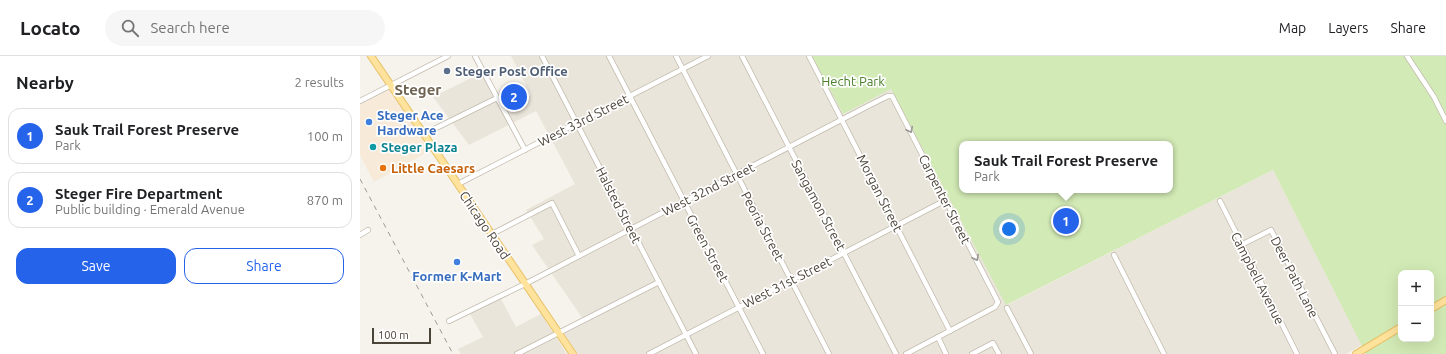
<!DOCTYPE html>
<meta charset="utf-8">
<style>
body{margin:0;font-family:Ubuntu,sans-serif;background:#f6f6f6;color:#202124}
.controls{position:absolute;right:12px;bottom:12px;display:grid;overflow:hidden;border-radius:8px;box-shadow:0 4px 16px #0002}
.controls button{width:36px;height:36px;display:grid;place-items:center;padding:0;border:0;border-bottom:1px solid #e0e0e0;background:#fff;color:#202124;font:20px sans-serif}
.scale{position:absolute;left:12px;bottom:10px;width:59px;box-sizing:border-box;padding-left:4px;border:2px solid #4b4439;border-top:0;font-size:11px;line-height:14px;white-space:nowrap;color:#4b4439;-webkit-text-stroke:3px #fff;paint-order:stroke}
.you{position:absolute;left:649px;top:173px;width:14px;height:14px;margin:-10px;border:3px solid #fff;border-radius:50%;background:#1a73e8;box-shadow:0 0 0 6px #1a73e833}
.badge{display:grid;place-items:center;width:26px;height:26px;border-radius:50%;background:#2563eb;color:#fff;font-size:13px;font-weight:700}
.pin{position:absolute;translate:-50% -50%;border:2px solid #fff;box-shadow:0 1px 4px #0006}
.popup{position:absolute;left:599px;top:85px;width:214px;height:52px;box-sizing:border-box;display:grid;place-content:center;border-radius:8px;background:#fff;filter:drop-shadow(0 1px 3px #0005);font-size:13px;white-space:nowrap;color:#757577}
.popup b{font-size:15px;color:#202124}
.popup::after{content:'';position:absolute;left:50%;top:100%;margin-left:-8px;border:8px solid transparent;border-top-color:#fff}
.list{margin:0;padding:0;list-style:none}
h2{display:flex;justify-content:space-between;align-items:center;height:52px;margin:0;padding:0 16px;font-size:17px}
h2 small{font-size:13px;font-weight:400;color:#757577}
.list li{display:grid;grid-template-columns:26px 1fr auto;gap:12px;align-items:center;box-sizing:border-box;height:56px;margin:0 8px 8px;padding:0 8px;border:1px solid #e0e0e0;border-radius:12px}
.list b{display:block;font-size:15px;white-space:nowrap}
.list p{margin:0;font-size:13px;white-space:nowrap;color:#757577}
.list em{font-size:13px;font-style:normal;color:#757577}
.actions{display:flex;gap:8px;padding:12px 16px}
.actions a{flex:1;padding:9px 0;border:1px solid #2563eb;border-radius:12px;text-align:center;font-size:14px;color:#2563eb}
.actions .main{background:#2563eb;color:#fff}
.icon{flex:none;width:22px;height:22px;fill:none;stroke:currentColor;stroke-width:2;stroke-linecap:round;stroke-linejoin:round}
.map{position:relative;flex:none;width:1086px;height:298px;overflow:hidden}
header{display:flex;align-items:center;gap:24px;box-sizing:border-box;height:56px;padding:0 20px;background:#fff;border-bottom:1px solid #e0e0e0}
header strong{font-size:19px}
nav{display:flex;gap:22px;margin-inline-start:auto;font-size:14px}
.search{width:280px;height:36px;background:#f6f6f6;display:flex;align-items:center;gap:10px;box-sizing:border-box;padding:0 14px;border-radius:22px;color:#757577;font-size:15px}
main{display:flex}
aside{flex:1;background:#fff}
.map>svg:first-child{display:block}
</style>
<header>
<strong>Locato</strong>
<div class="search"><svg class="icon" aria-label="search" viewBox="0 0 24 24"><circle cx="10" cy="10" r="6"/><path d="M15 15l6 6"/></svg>Search here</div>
<nav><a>Map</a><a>Layers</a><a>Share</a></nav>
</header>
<main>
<aside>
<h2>Nearby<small>2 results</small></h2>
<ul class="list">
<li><span class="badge">1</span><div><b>Sauk Trail Forest Preserve</b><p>Park</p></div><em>100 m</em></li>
<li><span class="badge">2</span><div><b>Steger Fire Department</b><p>Public building · Emerald Avenue</p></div><em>870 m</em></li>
</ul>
<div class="actions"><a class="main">Save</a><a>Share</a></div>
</aside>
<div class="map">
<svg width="1086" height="298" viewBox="0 0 1086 298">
<rect width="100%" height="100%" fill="#f6f3ec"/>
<g fill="#eae5da">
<polygon points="151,0 452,0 483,58 532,32 647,249 913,114 1002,289 986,298 218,298 204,277 225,266 172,189 184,183 166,154 215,128 176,55 109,89 73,41 121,17 142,54 171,39"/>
<polygon points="141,243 156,271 181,258 207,298 101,298 98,293 123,281 110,258"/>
</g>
<polygon fill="#f7ead8" points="29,34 71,94 14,126 0,99 0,49"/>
<path fill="#d2eab5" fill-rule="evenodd" d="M 452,0 L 1086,0 L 1086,298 L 1006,298 L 913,114 L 646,249 L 531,33 L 483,58 ZM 602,88 L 810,88 L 810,134 L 602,134 ZM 1041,217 L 1071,217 L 1071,283 L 1041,283 Z"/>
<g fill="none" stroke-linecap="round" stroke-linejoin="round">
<defs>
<g id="minor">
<polyline points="115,0 165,94"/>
<polyline points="182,0 336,298"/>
<polyline points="249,0 403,298"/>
<polyline points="316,0 469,298"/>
<polyline points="382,0 536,298"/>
<polyline points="449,0 590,275"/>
<polyline points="1047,0 1074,41 1086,65"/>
<polyline points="0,45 88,0"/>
<polyline points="64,78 137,42"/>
<polyline points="98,128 348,0"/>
<polyline points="860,145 937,298"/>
<polyline points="132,178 192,147 219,200"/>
<polyline points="0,179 8,174"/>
<polyline points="881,189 911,174 975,298"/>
<polyline points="754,199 804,298"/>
<polyline points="647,252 671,298"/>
<polyline points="89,265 165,228 508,50 528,40 532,40 638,246 635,251 546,298"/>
<polyline points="578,281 586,298"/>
<polyline points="157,298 299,226"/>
<polyline points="289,298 586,144"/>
<polyline points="612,298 633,287 639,298"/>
</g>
<g id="major">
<polyline points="11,0 213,298"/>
<polyline points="1071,253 1086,244"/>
<polyline points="996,298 1041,271"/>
</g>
</defs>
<use href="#minor" stroke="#c2bbae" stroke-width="6"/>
<use href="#major" stroke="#e6c16a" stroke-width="8"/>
<use href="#minor" stroke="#fff" stroke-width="4.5"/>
<use href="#major" stroke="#ffe39c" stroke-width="6"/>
<polyline stroke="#9a9a9a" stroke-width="1" stroke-dasharray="5 5" stroke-linecap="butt" points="0,123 93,298"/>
</g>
<defs><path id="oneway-chevron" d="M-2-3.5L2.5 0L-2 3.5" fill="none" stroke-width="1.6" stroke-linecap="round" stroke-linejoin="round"/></defs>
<g stroke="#9c9892">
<use href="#oneway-chevron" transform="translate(550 74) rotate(63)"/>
<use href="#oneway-chevron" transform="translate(616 202) rotate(63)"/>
</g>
<circle fill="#5c6f8a" stroke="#fff" stroke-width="1.5" cx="87" cy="15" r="4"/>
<g fill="#3f7fe0" stroke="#fff" stroke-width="1.5">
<circle cx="9" cy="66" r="4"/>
<circle cx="97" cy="206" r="4"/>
</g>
<circle fill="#0f9aa8" stroke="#fff" stroke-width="1.5" cx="13" cy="91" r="4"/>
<circle fill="#e8710a" stroke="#fff" stroke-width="1.5" cx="23" cy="112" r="4"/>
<g text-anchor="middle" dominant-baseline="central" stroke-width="3.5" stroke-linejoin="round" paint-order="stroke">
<g font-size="13" font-weight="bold" fill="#4e5e75" stroke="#fff" text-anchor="start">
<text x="95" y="15">Steger Post Office</text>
</g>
<g font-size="13" fill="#4a7f2a" stroke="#fff">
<text x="493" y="25">Hecht Park</text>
</g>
<g font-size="13" font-weight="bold" fill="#366cbe" stroke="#fff" text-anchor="start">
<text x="17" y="59">Steger Ace<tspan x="17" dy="15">Hardware</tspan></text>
<text x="97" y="220" text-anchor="middle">Former K-Mart</text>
</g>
<g font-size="13" fill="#4b4439" stroke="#fff">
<text transform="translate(223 64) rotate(-27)">West 33rd Street</text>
<text transform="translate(348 133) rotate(-27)">West 32nd Street</text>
<text transform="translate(520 137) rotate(63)">Morgan Street</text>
<text transform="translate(585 143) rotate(63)">Carpenter Street</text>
<text transform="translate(259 149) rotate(63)">Halsted Street</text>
<text transform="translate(459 149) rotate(62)">Sangamon Street</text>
<text transform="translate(125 169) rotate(56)">Chicago Road</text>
<text transform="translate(403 170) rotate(62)">Peoria Street</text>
<text transform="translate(348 192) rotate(62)">Green Street</text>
<text transform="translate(935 221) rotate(63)">Deer Path Lane</text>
<text transform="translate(898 222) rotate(63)">Campbell Avenue</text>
<text transform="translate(427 226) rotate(-27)">West 31st Street</text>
</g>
<g font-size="13" font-weight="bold" fill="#0d838f" stroke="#fff" text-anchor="start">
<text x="21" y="91">Steger Plaza</text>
</g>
<g font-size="13" font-weight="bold" fill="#c56008" stroke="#fff" text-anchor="start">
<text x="31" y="112">Little Caesars</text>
</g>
<g font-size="15" font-weight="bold" fill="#6e6250" stroke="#fff">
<text x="58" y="33">Steger</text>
</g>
</g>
</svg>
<div class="controls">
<button>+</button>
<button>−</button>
</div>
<div class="scale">100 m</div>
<div class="you"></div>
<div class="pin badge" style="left:706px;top:165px">1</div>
<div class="popup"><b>Sauk Trail Forest Preserve</b>Park</div>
<div class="pin badge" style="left:154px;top:41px">2</div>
</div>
</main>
